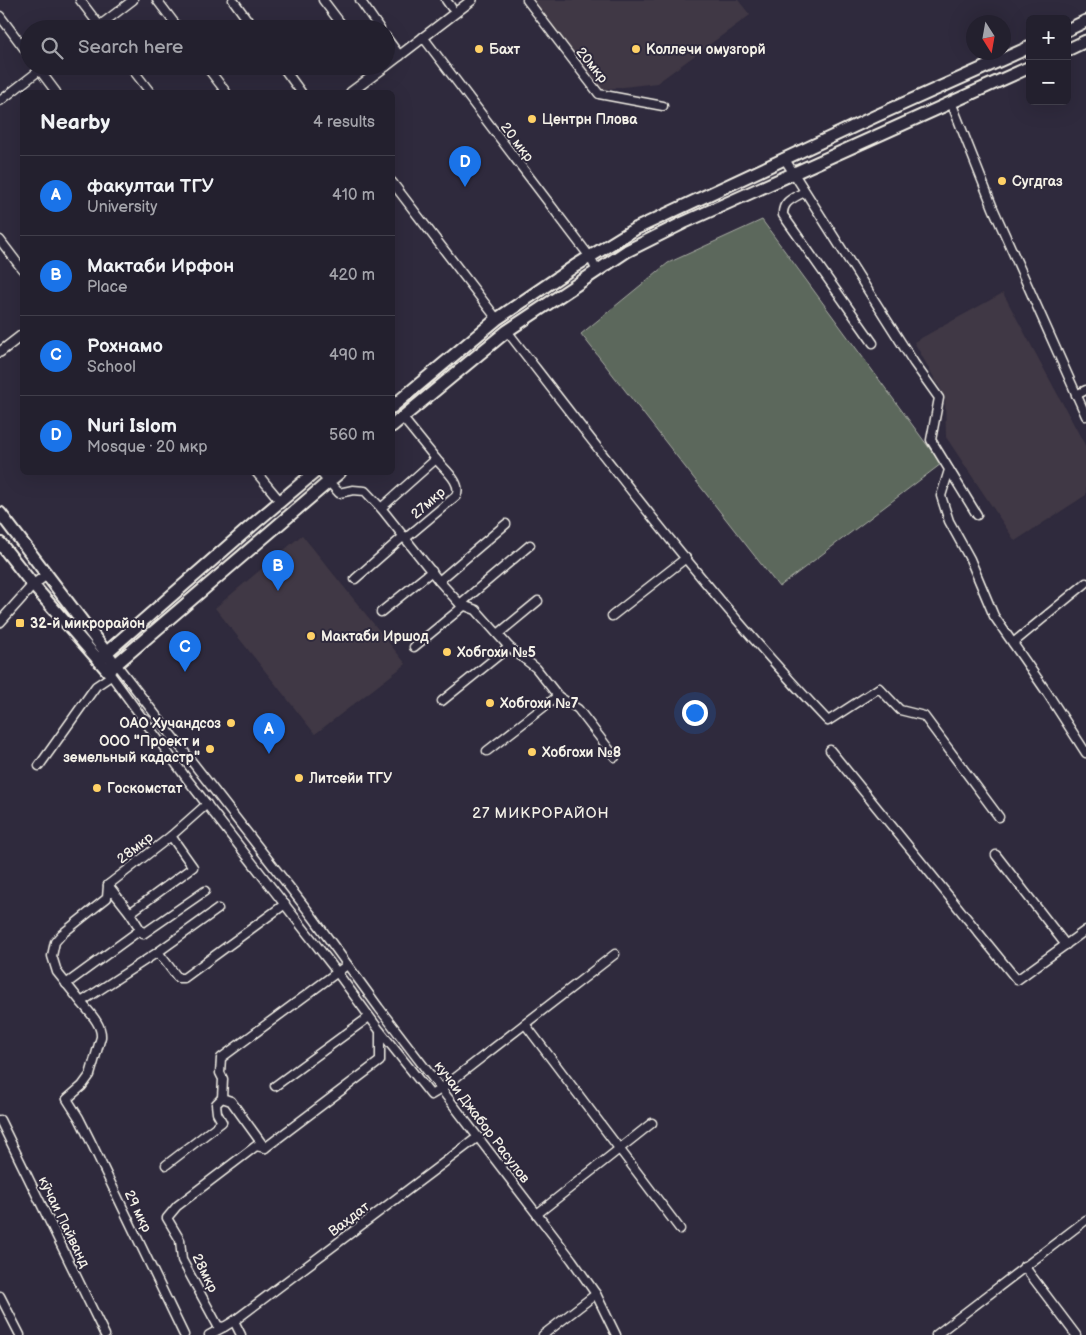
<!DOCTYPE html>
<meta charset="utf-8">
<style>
body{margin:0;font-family:"Balsamiq Sans",sans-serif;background:#2f2d3a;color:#f1f3f6}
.controls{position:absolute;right:15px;top:15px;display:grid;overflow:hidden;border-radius:8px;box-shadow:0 5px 20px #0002}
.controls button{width:45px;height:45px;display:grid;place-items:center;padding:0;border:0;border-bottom:1px solid #403e4a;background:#23202e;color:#f1f3f6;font:25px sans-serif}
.compass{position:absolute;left:966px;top:15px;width:45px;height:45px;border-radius:50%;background:#23202e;box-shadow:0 5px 20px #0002;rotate:169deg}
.you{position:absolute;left:694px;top:712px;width:18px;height:18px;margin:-12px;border:4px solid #fff;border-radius:50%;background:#1a73e8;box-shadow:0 0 0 8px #1a73e833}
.badge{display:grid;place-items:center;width:32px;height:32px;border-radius:50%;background:#1a73e8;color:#fff;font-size:16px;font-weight:700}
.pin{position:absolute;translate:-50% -41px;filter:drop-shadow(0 1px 2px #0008)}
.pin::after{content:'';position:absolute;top:26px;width:18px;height:15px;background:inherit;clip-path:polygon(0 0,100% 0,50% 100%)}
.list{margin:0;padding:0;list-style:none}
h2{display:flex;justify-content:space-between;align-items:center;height:65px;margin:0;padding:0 20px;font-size:21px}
h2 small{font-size:16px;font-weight:400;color:#a3a3aa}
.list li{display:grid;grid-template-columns:32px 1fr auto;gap:15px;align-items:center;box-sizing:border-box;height:80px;padding:0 20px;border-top:1px solid #403e4a}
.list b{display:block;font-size:19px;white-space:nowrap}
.list p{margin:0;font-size:16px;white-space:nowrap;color:#a3a3aa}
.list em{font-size:16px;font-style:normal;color:#a3a3aa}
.icon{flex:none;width:28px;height:28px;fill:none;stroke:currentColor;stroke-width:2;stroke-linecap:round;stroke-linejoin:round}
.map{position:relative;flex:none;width:1086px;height:1335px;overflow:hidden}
.search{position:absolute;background:#23202e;box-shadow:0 5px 20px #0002;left:20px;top:20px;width:375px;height:55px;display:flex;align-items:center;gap:12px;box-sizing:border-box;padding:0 18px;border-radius:28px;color:#a3a3aa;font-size:19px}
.panel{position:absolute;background:#23202e;box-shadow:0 5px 20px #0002;left:20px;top:90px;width:375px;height:385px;border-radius:8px}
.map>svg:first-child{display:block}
</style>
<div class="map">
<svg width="1086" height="1335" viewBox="0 0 1086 1335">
<rect width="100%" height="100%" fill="#2f2a3d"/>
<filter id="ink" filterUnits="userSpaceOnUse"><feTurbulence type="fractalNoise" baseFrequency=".02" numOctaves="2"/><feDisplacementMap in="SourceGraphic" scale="10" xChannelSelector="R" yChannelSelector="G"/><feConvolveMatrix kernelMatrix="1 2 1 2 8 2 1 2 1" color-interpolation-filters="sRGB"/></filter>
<g filter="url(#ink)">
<g fill="#403844">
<polygon points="533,0 738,0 750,15 657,83 598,90"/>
<polygon points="1003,293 1086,447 1086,495 1015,541 946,437 945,397 914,342"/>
<polygon points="302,535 406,664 315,734 215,608"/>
</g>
<polygon fill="#5b675c" stroke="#a8aca2" points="762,220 941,464 779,587 581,334 668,263"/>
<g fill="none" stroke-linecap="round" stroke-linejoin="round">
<defs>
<g id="minor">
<polyline points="80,0 102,29"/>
<polyline points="157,0 179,29"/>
<polyline points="233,0 254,29"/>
<polyline points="323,0 345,29"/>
<polyline points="360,0 380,29"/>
<polyline points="446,0 451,7"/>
<polyline points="527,0 599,94 663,106"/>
<polyline points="0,16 29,55"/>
<polyline points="95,29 133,0"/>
<polyline points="386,37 400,56"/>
<polyline points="423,37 590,257 597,271"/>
<polyline points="130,66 150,92"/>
<polyline points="206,66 226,92"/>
<polyline points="282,66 301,92"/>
<polyline points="38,68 56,92"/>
<polyline points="0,101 45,66"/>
<polyline points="951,102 993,208 1086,416"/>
<polyline points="784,158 914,363 939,398 931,440 977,515"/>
<polyline points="392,182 497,319"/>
<path d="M 804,192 C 794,198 782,201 783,215 L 873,343"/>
<polyline points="0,240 22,269"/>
<path d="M 507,331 C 610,464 712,599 828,721 L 879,688 L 900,710 L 924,716 L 999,817"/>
<polyline points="1076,395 1086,390"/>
<polyline points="949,470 941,496 949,521 970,559 994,616 1046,691 1086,753"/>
<polyline points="256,472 281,502"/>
<polyline points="320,472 339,493 353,490 365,491 381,508 439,581 460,604 476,610 509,647 536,668 558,696 578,709 615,757"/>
<polyline points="381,508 436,459 402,417"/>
<path d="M 406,538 L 456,496 C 463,483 444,469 436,459"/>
<polyline points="355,579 404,536"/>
<polyline points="439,581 506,524"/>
<polyline points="460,604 530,545"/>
<polyline points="381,612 432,571"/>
<polyline points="612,616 686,558"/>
<polyline points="498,634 538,601"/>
<polyline points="1013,643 1086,583"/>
<polyline points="414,647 465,605"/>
<polyline points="116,664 312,916 379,1008 572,1260 596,1294 616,1335"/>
<polyline points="108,671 187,779 331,964 380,1031 380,1061 265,1148 231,1101 222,1098 216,1104 217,1113 222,1122 166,1165"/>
<polyline points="442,701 509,647"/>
<polyline points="830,750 1017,980 1086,930"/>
<polyline points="487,751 558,696"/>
<polyline points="39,766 96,686 111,676"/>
<polyline points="171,836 207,804"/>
<polyline points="996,855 1066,945"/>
<polyline points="108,885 130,913"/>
<polyline points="218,909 158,952 178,978 184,978 285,904"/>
<polyline points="158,952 81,1002 57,972 52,956 55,942 62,934 107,898 108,885 171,836 193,867 130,913 143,934 205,891"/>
<polyline points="66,984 140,930"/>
<path d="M 81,1002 C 89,1012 102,1024 101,1037 L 90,1075 L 82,1086 L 67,1099 L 79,1118 L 91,1142 L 184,1335"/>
<polyline points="525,1024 680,1229"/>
<polyline points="380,1031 431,1095 441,1089 615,954"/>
<polyline points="275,1086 369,1017"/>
<polyline points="222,1098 223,1079 220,1073 221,1058 347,965"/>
<polyline points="0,1120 105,1335"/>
<polyline points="265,1148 256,1146 177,1206 167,1218 180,1240 182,1260 218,1326 224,1327 234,1321 478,1137"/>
<polyline points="537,1214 652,1123"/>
<polyline points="1024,1266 1076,1335"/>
<polyline points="0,1296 20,1335"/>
<polyline points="234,1321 241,1335"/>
<polyline points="209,1335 224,1327"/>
<polyline points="543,1335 596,1294"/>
<polyline points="936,1335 1086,1220"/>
</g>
<g id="major">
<polyline points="386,66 472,0"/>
<polyline points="351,92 386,66"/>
<polyline points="0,352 22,335"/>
<polyline points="0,622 33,585 46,575"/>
</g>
<g id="highway">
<polyline points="1067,30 1086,21"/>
<polyline points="1067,50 1086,41"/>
<polyline points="392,407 497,319 575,266 635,229 876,116 1030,47"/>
<polyline points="392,426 507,331 627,251 683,223 1030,67"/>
<polyline points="0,513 111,659"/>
<polyline points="0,543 33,585 108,671 340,472"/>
<polyline points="98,660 257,521 315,472"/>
</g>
</defs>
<use href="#minor" stroke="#f4f1e8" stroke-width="11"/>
<use href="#major" stroke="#f4f1e8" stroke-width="12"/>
<use href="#highway" stroke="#f4f1e8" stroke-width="15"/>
<use href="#minor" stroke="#2f2a3d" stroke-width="8"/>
<use href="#major" stroke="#2f2a3d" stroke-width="9"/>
<use href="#highway" stroke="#2f2a3d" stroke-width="11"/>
</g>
</g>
<g fill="#ffd166" stroke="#2f2a3d" stroke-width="2">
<circle cx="479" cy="49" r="5"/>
<circle cx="636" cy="49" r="5"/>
<circle cx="532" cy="119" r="5"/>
<circle cx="1002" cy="181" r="5"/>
<rect x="15" y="618" width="10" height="10" rx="2.5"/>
<circle cx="311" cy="636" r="5"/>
<circle cx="447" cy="652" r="5"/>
<circle cx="490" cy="703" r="5"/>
<circle cx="231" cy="723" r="5"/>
<circle cx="210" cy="749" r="5"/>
<circle cx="532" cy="752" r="5"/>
<circle cx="299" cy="778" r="5"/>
<circle cx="97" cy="788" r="5"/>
</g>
<g text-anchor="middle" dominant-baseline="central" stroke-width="4" stroke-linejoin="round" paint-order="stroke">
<g font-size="14" font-weight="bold" fill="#f4f1e8" stroke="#2f2a3d" text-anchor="start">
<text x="489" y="49">Бахт</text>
<text x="646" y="49">Коллечи омузгорй</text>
<text x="542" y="119">Центрн Плова</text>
<text x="1012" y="181">Сугдгаз</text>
<text x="30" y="623">32-й микрорайон</text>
<text x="321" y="636">Мактаби Иршод</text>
<text x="457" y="652">Хобгохи №5</text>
<text x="500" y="703">Хобгохи №7</text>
<text x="221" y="723" text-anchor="end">ОАО Хучандсоз</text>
<text x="200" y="741" text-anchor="end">ООО "Проект и<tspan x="200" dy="16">земельный кадастр"</tspan></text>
<text x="542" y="752">Хобгохи №8</text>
<text x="309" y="778">Литсейи ТГУ</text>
<text x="107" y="788">Госкомстат</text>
</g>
<g font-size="14" fill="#f4f1e8" stroke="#2f2a3d">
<text transform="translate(592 65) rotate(51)">20мкр</text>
<text transform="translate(517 142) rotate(53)">20 мкр</text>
<text transform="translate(428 503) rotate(-41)">27мкр</text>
<text transform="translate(135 848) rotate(-38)">28мкр</text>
<text transform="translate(482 1122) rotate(53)">кучаи Джабор Расулов</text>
<text transform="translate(138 1211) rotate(64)">29 мкр</text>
<text transform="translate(349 1219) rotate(-37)">Ваҳдат</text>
<text transform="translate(64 1222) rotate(64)">кӯчаи Пайванд</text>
<text transform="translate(205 1273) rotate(64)">28мкр</text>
</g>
<g font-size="15" letter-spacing="1" fill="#f4f1e8" stroke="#2f2a3d">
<text x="541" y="813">27 МИКРОРАЙОН</text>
</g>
</g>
</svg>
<div class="controls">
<button>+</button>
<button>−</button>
</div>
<svg class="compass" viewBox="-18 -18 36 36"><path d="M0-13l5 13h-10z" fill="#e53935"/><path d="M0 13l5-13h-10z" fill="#a3a3aa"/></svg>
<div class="you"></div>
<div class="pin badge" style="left:269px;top:754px">A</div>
<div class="pin badge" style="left:278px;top:591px">B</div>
<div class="pin badge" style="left:185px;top:672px">C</div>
<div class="pin badge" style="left:465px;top:187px">D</div>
<div class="search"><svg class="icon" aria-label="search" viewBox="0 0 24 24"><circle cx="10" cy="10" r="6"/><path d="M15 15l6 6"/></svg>Search here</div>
<section class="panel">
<h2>Nearby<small>4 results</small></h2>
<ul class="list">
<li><span class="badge">A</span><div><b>факултаи ТГУ</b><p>University</p></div><em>410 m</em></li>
<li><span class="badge">B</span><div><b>Мактаби Ирфон</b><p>Place</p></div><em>420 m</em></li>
<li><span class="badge">C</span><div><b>Рохнамо</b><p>School</p></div><em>490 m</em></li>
<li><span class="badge">D</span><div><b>Nuri Islom</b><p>Mosque · 20 мкр</p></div><em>560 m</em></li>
</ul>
</section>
</div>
